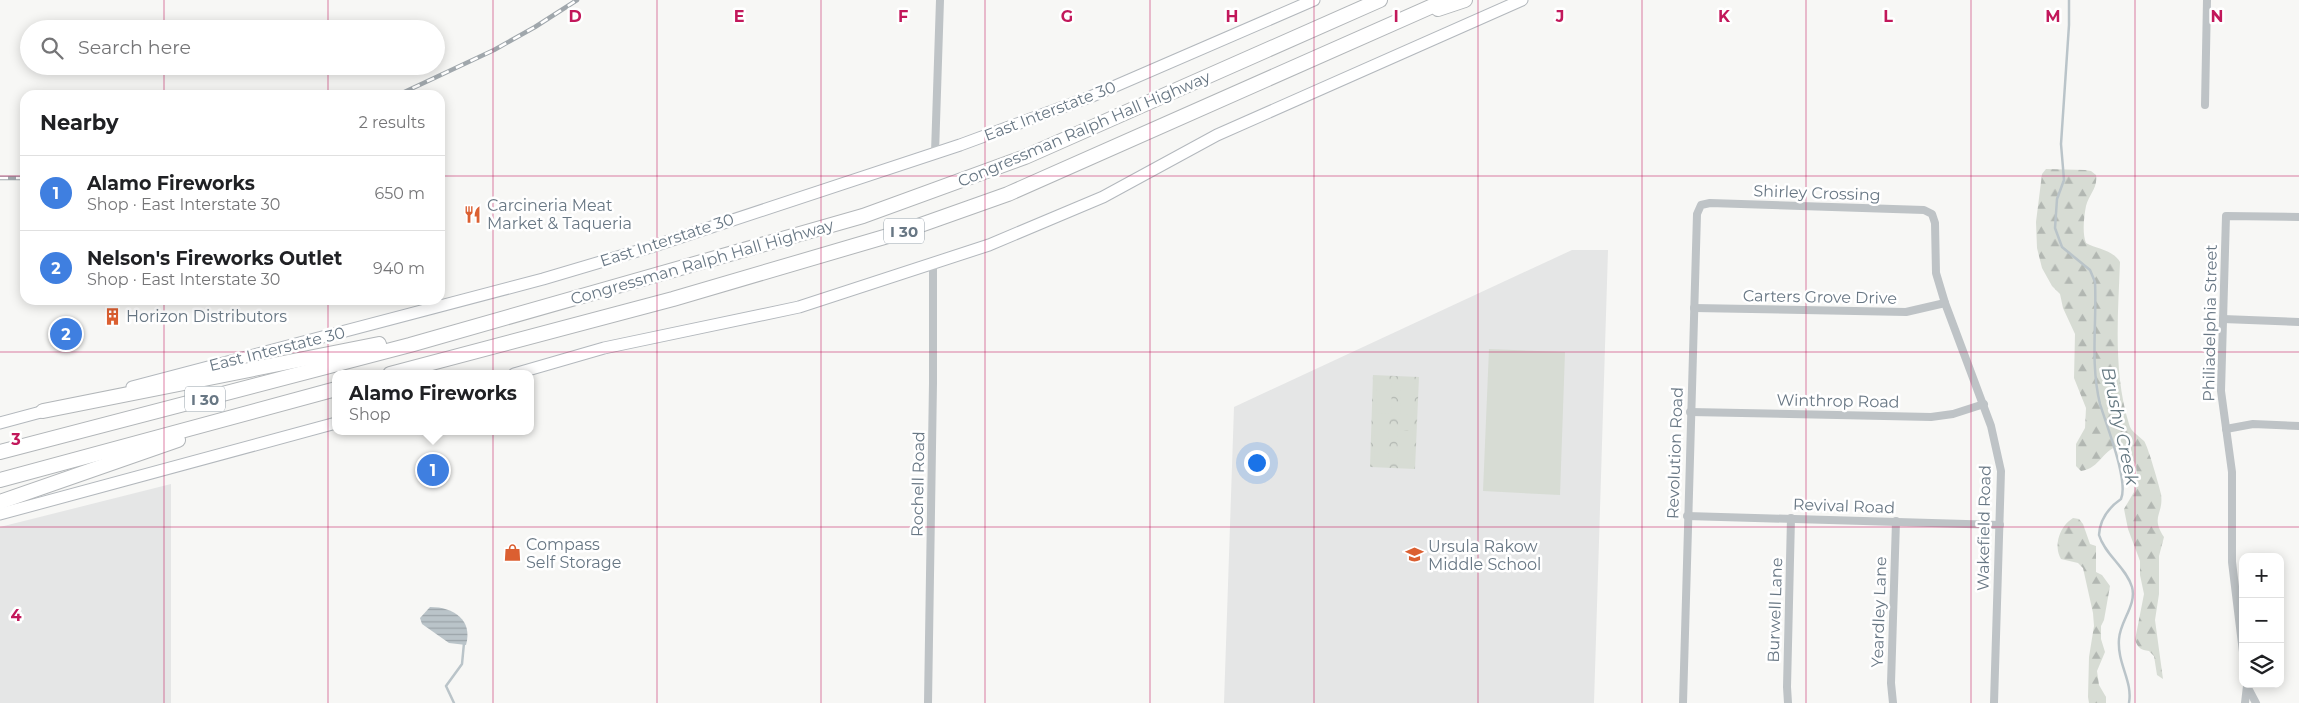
<!DOCTYPE html>
<meta charset="utf-8">
<style>
body{margin:0;font-family:Montserrat,sans-serif;background:#f2f2f2;color:#202124}
.controls{position:absolute;right:15px;bottom:15px;display:grid;overflow:hidden;border-radius:10px;box-shadow:0 2px 12px #0003}
.controls button{width:45px;height:45px;display:grid;place-items:center;padding:0;border:0;border-bottom:1px solid #e0e0e0;background:#fff;color:#202124;font:25px sans-serif}
.you{position:absolute;left:1256px;top:462px;width:18px;height:18px;margin:-12px;border:4px solid #fff;border-radius:50%;background:#1a73e8;box-shadow:0 0 0 8px #1a73e833}
.badge{display:grid;place-items:center;width:32px;height:32px;border-radius:50%;background:#7c3aed;color:#fff;font-size:16px;font-weight:700}
.pin{position:absolute;translate:-50% -50%;border:2px solid #fff;box-shadow:0 1px 5px #0006}
.popup{position:absolute;left:332px;top:370px;width:202px;height:65px;box-sizing:border-box;display:grid;place-content:center;border-radius:10px;background:#fff;filter:drop-shadow(0 1px 4px #0005);font-size:16px;white-space:nowrap;color:#757577}
.popup b{font-size:19px;color:#202124}
.popup::after{content:'';position:absolute;left:50%;top:100%;margin-left:-10px;border:10px solid transparent;border-top-color:#fff}
.list{margin:0;padding:0;list-style:none}
h2{display:flex;justify-content:space-between;align-items:center;height:65px;margin:0;padding:0 20px;font-size:21px}
h2 small{font-size:16px;font-weight:400;color:#757577}
.list li{display:grid;grid-template-columns:32px 1fr auto;gap:15px;align-items:center;box-sizing:border-box;height:75px;padding:0 20px;border-top:1px solid #e0e0e0}
.list b{display:block;font-size:19px;white-space:nowrap}
.list p{margin:0;font-size:16px;white-space:nowrap;color:#757577}
.list em{font-size:16px;font-style:normal;color:#757577}
.icon{flex:none;width:28px;height:28px;fill:none;stroke:currentColor;stroke-width:2;stroke-linecap:round;stroke-linejoin:round}
.map{position:relative;flex:none;width:2299px;height:703px;overflow:hidden}
.search{position:absolute;background:#fff;box-shadow:0 2px 12px #0003;left:20px;top:20px;width:425px;height:55px;display:flex;align-items:center;gap:12px;box-sizing:border-box;padding:0 18px;border-radius:28px;color:#757577;font-size:19px}
.panel{position:absolute;background:#fff;box-shadow:0 2px 12px #0003;left:20px;top:90px;width:425px;height:215px;border-radius:15px}
.map>svg:first-child{display:block}
</style>
<div class="map">
<svg width="2299" height="703" viewBox="0 0 2299 703">
<defs>
<pattern id="forest-firs" width="22" height="20" patternUnits="userSpaceOnUse" patternTransform="scale(1.25)"><rect width="22" height="20" fill="#d7dcd4"/><path d="M5 1l3.5 6h-7zM16 11l3.5 6h-7z" fill="#b2b7b2"/></pattern>
<pattern id="park-crowns" width="20" height="18" patternUnits="userSpaceOnUse" patternTransform="scale(1.25)"><rect width="20" height="18" fill="#d7dcd4"/><path d="M2 6a3 3 0 1 1 6 0M12 15a3 3 0 1 1 6 0" fill="none" stroke="#b2b7b2"/></pattern>
<pattern id="water-rules" width="6" height="5" patternUnits="userSpaceOnUse" patternTransform="scale(1.25)"><rect width="6" height="5" fill="#bac4c9"/><path d="M0 2.5h6" fill="none" stroke="#9ba4a9"/></pattern>
</defs>
<rect width="100%" height="100%" fill="#f7f7f5"/>
<g fill="#e5e6e6">
<polygon points="1572,250 1608,250 1594,703 1224,703 1234,407"/>
<polygon points="171,484 171,703 0,703 0,527"/>
</g>
<g fill="url(#forest-firs)">
<path d="M 2046,169 L 2085,170 L 2091,171 L 2096,175 C 2098,188 2089,194 2086,206 C 2084,216 2082,233 2086,243 C 2097,249 2113,250 2120,262 C 2118,315 2113,373 2129,424 C 2131,432 2138,435 2144,441 C 2148,446 2159,486 2161,494 C 2164,515 2150,516 2164,537 L 2159,556 L 2159,594 L 2155,620 L 2163,679 L 2157,675 L 2154,656 L 2149,651 C 2141,650 2138,648 2135,640 L 2144,594 L 2140,575 L 2140,561 L 2128,529 L 2124,509 L 2134,492 L 2137,478 L 2136,465 L 2125,447 C 2104,443 2102,469 2081,471 L 2076,466 L 2076,444 L 2085,428 L 2086,408 L 2074,378 L 2075,334 L 2063,308 L 2060,294 L 2052,286 L 2042,268 L 2037,248 L 2036,222 L 2042,174 Z"/>
<path d="M 2073,518 L 2079,519 L 2083,524 L 2090,544 L 2096,546 L 2096,572 L 2102,575 L 2110,586 L 2104,620 L 2101,626 L 2101,639 L 2105,652 L 2097,671 L 2099,685 L 2106,697 L 2106,703 L 2089,703 L 2088,697 L 2089,657 L 2094,626 L 2093,613 L 2083,568 L 2078,563 L 2061,559 C 2053,545 2060,526 2073,518 Z"/>
</g>
<polygon fill="url(#park-crowns)" points="1373,375 1419,377 1415,469 1370,467"/>
<g fill="#d7dcd4">
<polygon points="1489,349 1565,352 1560,495 1483,491"/>
<polygon points="1377,383 1392,383 1391,414 1376,413"/>
<polygon points="1401,384 1415,384 1414,415 1400,414"/>
<polygon points="1375,429 1389,430 1388,460 1374,460"/>
<polygon points="1398,430 1413,431 1412,461 1397,461"/>
</g>
<path fill="url(#water-rules)" d="M 430,607 C 454,607 473,620 466,645 L 449,643 L 422,624 L 420,618 Z"/>
<g fill="none" stroke-linecap="round" stroke-linejoin="round">
<g stroke="#bac4c9" stroke-width="2.5">
<path d="M 2069,0 L 2069,25 L 2061,144 L 2064,180 L 2057,199 L 2055,228 L 2062,247 L 2090,270 L 2095,282 C 2097,323 2090,363 2100,404 C 2106,424 2129,481 2121,499 C 2108,508 2100,519 2099,535 C 2105,555 2126,567 2132,587 C 2137,605 2120,621 2119,639 C 2117,664 2133,681 2129,703"/>
<polyline points="454,703 446,686 462,664 464,643"/>
</g>
<defs>
<g id="secondary">
<polyline points="514,374 604,348 799,307 989,245 1103,197 1217,135 1522,0"/>
<polyline points="132,387 543,279 651,247 960,145 1090,97 1314,0"/>
<polyline points="0,423 52,409"/>
<polyline points="0,514 336,423"/>
</g>
<g id="motorway">
<polyline points="1438,9 1465,0"/>
<polyline points="390,374 673,299 898,233 1008,194 1446,0"/>
<polyline points="43,411 379,344"/>
<polyline points="0,452 410,345 863,216 1025,157 1380,0"/>
<polyline points="0,480 336,389"/>
<polyline points="0,502 178,440"/>
</g>
</defs>
<use href="#secondary" stroke="#b3b8bd" stroke-width="13"/>
<use href="#motorway" stroke="#b2b6b9" stroke-width="16"/>
<g stroke="#bec3c6" stroke-width="8">
<polyline points="2205,105 2207,0"/>
<polyline points="935,153 940,0"/>
<polyline points="1694,308 1906,312 1945,303"/>
<polyline points="2223,319 2299,322"/>
<polyline points="1690,412 1931,417 1953,414 1984,404"/>
<polyline points="2226,429 2253,424 2299,426"/>
<polyline points="1687,516 2000,525"/>
<polyline points="2243,652 2232,562 2232,472 2221,391 2226,216 2299,217"/>
<polyline points="2247,686 2256,703"/>
<polyline points="928,703 933,383 933,264"/>
<polyline points="1683,703 1697,214 1701,205 1710,203 1924,210 1932,214 1935,223 1936,273 1945,303 1991,426 2001,471 1994,703"/>
<polyline points="1788,703 1787,687 1791,518"/>
<polyline points="1893,703 1891,683 1896,521"/>
<polyline points="2245,703 2247,686"/>
</g>
<use href="#secondary" stroke="#fff" stroke-width="11"/>
<use href="#motorway" stroke="#fff" stroke-width="14"/>
<defs>
<g id="rail">
<polyline points="398,95 494,50 535,27 577,0"/>
<polyline points="0,178 25,178"/>
</g>
</defs>
<use href="#rail" stroke="#a0a7ac" stroke-width="4.5"/>
<use href="#rail" stroke="#fff" stroke-width="2.5" stroke-dasharray="8" stroke-linecap="butt"/>
</g>
<path fill="none" stroke="#c2185b" stroke-width="1" stroke-opacity="0.55" d="M 164,0 L 164,29M 328,0 L 328,29M 493,0 L 493,703M 657,0 L 657,703M 821,0 L 821,703M 985,0 L 985,703M 1150,0 L 1150,703M 1314,0 L 1314,703M 1478,0 L 1478,703M 1642,0 L 1642,703M 1806,0 L 1806,703M 1971,0 L 1971,703M 2135,0 L 2135,703M 164,66 L 164,95M 328,66 L 328,95M 0,176 L 25,176M 440,176 L 2299,176M 164,300 L 164,703M 328,300 L 328,703M 0,352 L 2299,352M 0,527 L 2299,527"/>
<defs>
<symbol id="restaurant-bare" viewBox="-9 -9 18 18"><path d="M-5-6h1v4h1v-4h1v4h1v-4h1v5L-1.5 .5V6h-2V.5L-5-1ZM5-6V6H3V1.5H1.5Q1.5-4 5-6Z" fill="#db5f31" stroke="#fff" stroke-width="2.5" paint-order="stroke"/></symbol>
<symbol id="building-bare" viewBox="-9 -9 18 18"><path d="M-4-6H4V6H1V3H-1V6H-4ZM-2.5-4.3h1.7v1.8h-1.7ZM.8-4.3h1.7v1.8H.8ZM-2.5-1h1.7V.8h-1.7ZM.8-1h1.7V.8H.8Z" fill="#db5f31" stroke="#fff" stroke-width="2.5" paint-order="stroke"/></symbol>
<symbol id="shop-bare" viewBox="-9 -9 18 18"><path d="M-5-2.5h2.3a2.7 3.5 0 0 1 5.4 0H5L5.5 6h-11ZM-1.5-2.5h3a1.5 2.3 0 0 0-3 0Z" fill="#db5f31" stroke="#fff" stroke-width="2.5" paint-order="stroke"/></symbol>
<symbol id="school-bare" viewBox="-9 -9 18 18"><path d="M0-5L7-2L0 1L-7-2ZM-4 1L0 2.5L4 1V4Q0 6-4 4Z" fill="#db5f31" stroke="#fff" stroke-width="2.5" paint-order="stroke"/></symbol>
</defs>
<g fill-rule="evenodd">
<use href="#restaurant-bare" x="460" y="202" width="25" height="25"/>
<use href="#building-bare" x="100" y="304" width="25" height="25"/>
<use href="#shop-bare" x="500" y="540" width="25" height="25"/>
<use href="#school-bare" x="1402" y="542" width="25" height="25"/>
</g>
<g text-anchor="middle" dominant-baseline="central" stroke-width="5" stroke-linejoin="round" paint-order="stroke">
<g fill="#fff" stroke="#95a0a9" stroke-width="1">
<rect x="884" y="218.5" width="40" height="25" rx="4"/>
<rect x="185" y="386.5" width="40" height="25" rx="4"/>
</g>
<g font-size="15" font-weight="bold" fill="#687784">
<text x="904" y="231">I 30</text>
<text x="205" y="399">I 30</text>
</g>
<g font-size="16" fill="#687784" stroke="#fff">
<text transform="translate(1050 111) rotate(-21)">East Interstate 30</text>
<text transform="translate(1084 129) rotate(-23)">Congressman Ralph Hall Highway</text>
<text transform="translate(1817 193) rotate(2)">Shirley Crossing</text>
<text transform="translate(667 240) rotate(-18)">East Interstate 30</text>
<text transform="translate(702 262) rotate(-16)">Congressman Ralph Hall Highway</text>
<text transform="translate(1820 297) rotate(1)">Carters Grove Drive</text>
<text transform="translate(2210 323) rotate(-89)">Philiadelphia Street</text>
<text transform="translate(277 349) rotate(-14)">East Interstate 30</text>
<text transform="translate(1838 401) rotate(1)">Winthrop Road</text>
<text transform="translate(1675 453) rotate(-88)">Revolution Road</text>
<text transform="translate(918 484) rotate(-89)">Rochell Road</text>
<text transform="translate(1844 506) rotate(2)">Revival Road</text>
<text transform="translate(1984 528) rotate(-89)">Wakefield Road</text>
<text transform="translate(1775 610) rotate(-88)">Burwell Lane</text>
<text transform="translate(1879 612) rotate(-88)">Yeardley Lane</text>
</g>
<g font-size="16" fill="#687784" stroke="#fff" text-anchor="start">
<text x="487" y="205">Carcineria Meat<tspan x="487" dy="18">Market &amp; Taqueria</tspan></text>
<text x="126" y="316">Horizon Distributors</text>
<text x="526" y="544">Compass<tspan x="526" dy="18">Self Storage</tspan></text>
<text x="1428" y="546">Ursula Rakow<tspan x="1428" dy="18">Middle School</tspan></text>
</g>
<g font-size="18" font-style="italic" fill="#637780" stroke="#fff">
<text transform="translate(2120 426) rotate(78)">Brushy Creek</text>
</g>
</g>
<g font-size="16" text-anchor="middle" font-weight="bold" fill="#c2185b" stroke="#fff" stroke-width="5" stroke-linejoin="round" paint-order="stroke">
<text x="575" y="22">D</text>
<text x="739" y="22">E</text>
<text x="903" y="22">F</text>
<text x="1067" y="22">G</text>
<text x="1232" y="22">H</text>
<text x="1396" y="22">I</text>
<text x="1560" y="22">J</text>
<text x="1724" y="22">K</text>
<text x="1888" y="22">L</text>
<text x="2053" y="22">M</text>
<text x="2217" y="22">N</text>
<text x="16" y="445">3</text>
<text x="16" y="621">4</text>
</g>
</svg>
<div class="controls">
<button>+</button>
<button>−</button>
<button><svg class="icon" aria-label="layers" viewBox="0 0 24 24"><path d="M12 4l9 5-9 5-9-5zM3 14l9 5 9-5"/></svg></button>
</div>
<div class="you"></div>
<div class="pin badge" style="left:433px;top:470px;background:#3f7fe0">1</div>
<div class="popup"><b>Alamo Fireworks</b>Shop</div>
<div class="pin badge" style="left:66px;top:334px;background:#3f7fe0">2</div>
<div class="search"><svg class="icon" aria-label="search" viewBox="0 0 24 24"><circle cx="10" cy="10" r="6"/><path d="M15 15l6 6"/></svg>Search here</div>
<section class="panel">
<h2>Nearby<small>2 results</small></h2>
<ul class="list">
<li><span class="badge" style="background:#3f7fe0">1</span><div><b>Alamo Fireworks</b><p>Shop · East Interstate 30</p></div><em>650 m</em></li>
<li><span class="badge" style="background:#3f7fe0">2</span><div><b>Nelson's Fireworks Outlet</b><p>Shop · East Interstate 30</p></div><em>940 m</em></li>
</ul>
</section>
</div>
